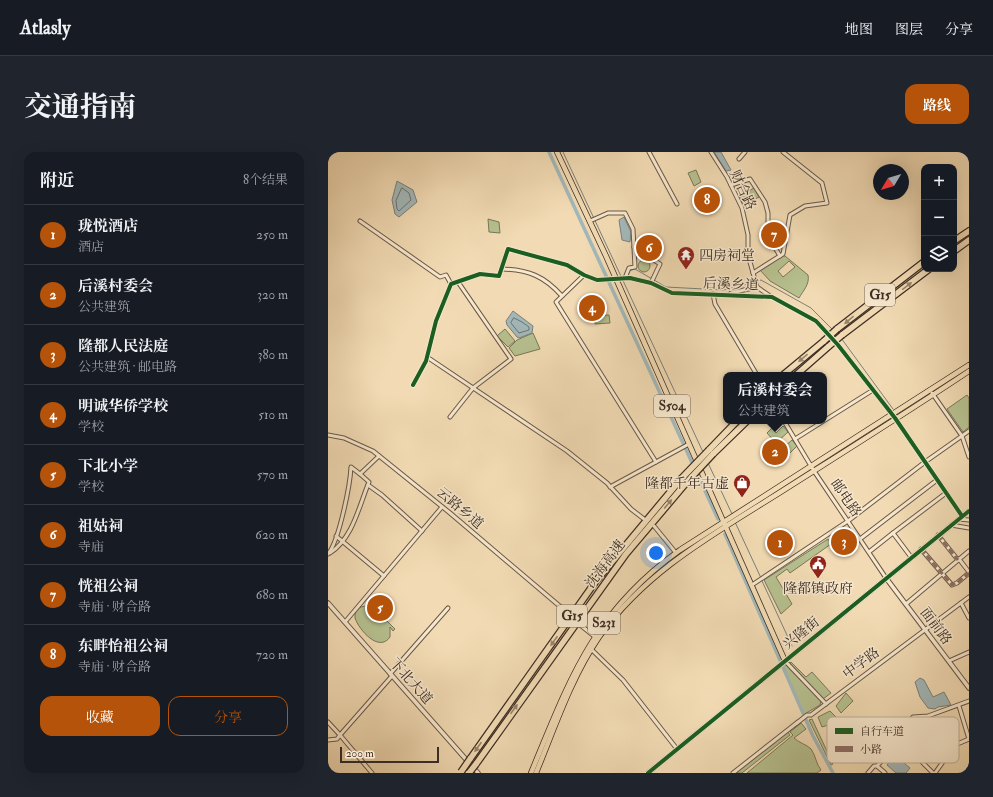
<!DOCTYPE html>
<html lang="zh">
<meta charset="utf-8">
<style>
body{margin:0;font-family:"IM FELL Double Pica","Noto Serif SC",serif;background:#20242c;color:#f1f3f6}
.controls{position:absolute;right:12px;top:12px;display:grid;overflow:hidden;border-radius:8px;box-shadow:0 4px 16px #0002}
.controls button{width:36px;height:36px;display:grid;place-items:center;padding:0;border:0;border-bottom:1px solid #363941;background:#171b24;color:#f1f3f6;font:20px sans-serif}
.compass{position:absolute;left:545px;top:12px;width:36px;height:36px;border-radius:50%;background:#171b24;box-shadow:0 4px 16px #0002;rotate:232deg}
.scale{position:absolute;left:12px;bottom:10px;width:99px;box-sizing:border-box;padding-left:4px;border:2px solid #3d2d23;border-top:0;font-size:11px;line-height:14px;white-space:nowrap;color:#3d2d23;-webkit-text-stroke:3px #f7e8ce;paint-order:stroke}
.you{position:absolute;left:328px;top:401px;width:14px;height:14px;margin:-10px;border:3px solid #fff;border-radius:50%;background:#1a73e8;box-shadow:0 0 0 6px #1a73e833}
.badge{display:grid;place-items:center;width:26px;height:26px;border-radius:50%;background:#b45309;color:#fff;font-size:13px;font-weight:700}
.pin{position:absolute;translate:-50% -50%;border:2px solid #fff;box-shadow:0 1px 4px #0006}
.popup{position:absolute;left:395px;top:220px;width:104px;height:52px;box-sizing:border-box;display:grid;place-content:center;border-radius:8px;background:#171b24;filter:drop-shadow(0 1px 3px #0005);font-size:13px;white-space:nowrap;color:#9ea1a6}
.popup b{font-size:15px;color:#f1f3f6}
.popup::after{content:'';position:absolute;left:50%;top:100%;margin-left:-8px;border:8px solid transparent;border-top-color:#171b24}
.list{margin:0;padding:0;list-style:none}
h2{display:flex;justify-content:space-between;align-items:center;height:52px;margin:0;padding:0 16px;font-size:17px}
h2 small{font-size:13px;font-weight:400;color:#9ea1a6}
.list li{display:grid;grid-template-columns:26px 1fr auto;gap:12px;align-items:center;box-sizing:border-box;height:60px;padding:0 16px;border-top:1px solid #363941}
.list b{display:block;font-size:15px;white-space:nowrap}
.list p{margin:0;font-size:13px;white-space:nowrap;color:#9ea1a6}
.list em{font-size:13px;font-style:normal;color:#9ea1a6}
.actions{display:flex;gap:8px;padding:12px 16px}
.actions a{flex:1;padding:9px 0;border:1px solid #b45309;border-radius:12px;text-align:center;font-size:14px;color:#b45309}
.actions .main{background:#b45309;color:#fff}
.icon{flex:none;width:22px;height:22px;fill:none;stroke:currentColor;stroke-width:2;stroke-linecap:round;stroke-linejoin:round}
.map{position:relative;flex:none;width:641px;height:621px;overflow:hidden;border-radius:12px}
header{display:flex;align-items:center;gap:24px;box-sizing:border-box;height:56px;padding:0 20px;background:#171b24;border-bottom:1px solid #363941}
header strong{font-size:19px}
nav{display:flex;gap:22px;margin-inline-start:auto;font-size:14px}
.intro{display:flex;align-items:center;justify-content:space-between;box-sizing:border-box;height:96px;padding:0 24px}
h1{margin:0;font-size:28px}
.button{padding:10px 18px;border-radius:12px;background:#b45309;color:#fff;font-size:14px;font-weight:700}
main{display:flex;gap:24px;padding:0 24px}
aside{flex:1;background:#171b24;border-radius:12px;box-shadow:0 4px 16px #0002}
.map>svg:first-child{display:block}
</style>
<header>
<strong>Atlasly</strong>
<nav><a>地图</a><a>图层</a><a>分享</a></nav>
</header>
<div class="intro"><h1>交通指南</h1><a class="button">路线</a></div>
<main>
<aside>
<h2>附近<small>8个结果</small></h2>
<ul class="list">
<li><span class="badge">1</span><div><b>珑悦酒店</b><p>酒店</p></div><em>250 m</em></li>
<li><span class="badge">2</span><div><b>后溪村委会</b><p>公共建筑</p></div><em>320 m</em></li>
<li><span class="badge">3</span><div><b>隆都人民法庭</b><p>公共建筑 · 邮电路</p></div><em>380 m</em></li>
<li><span class="badge">4</span><div><b>明诚华侨学校</b><p>学校</p></div><em>510 m</em></li>
<li><span class="badge">5</span><div><b>下北小学</b><p>学校</p></div><em>570 m</em></li>
<li><span class="badge">6</span><div><b>祖姑祠</b><p>寺庙</p></div><em>620 m</em></li>
<li><span class="badge">7</span><div><b>恍祖公祠</b><p>寺庙 · 财合路</p></div><em>680 m</em></li>
<li><span class="badge">8</span><div><b>东畔怡祖公祠</b><p>寺庙 · 财合路</p></div><em>720 m</em></li>
</ul>
<div class="actions"><a class="main">收藏</a><a>分享</a></div>
</aside>
<div class="map">
<svg width="641" height="621" viewBox="0 0 641 621">
<rect width="100%" height="100%" fill="#f2dbb4"/>
<filter id="stains"><feTurbulence type="fractalNoise" baseFrequency=".005" numOctaves="4"/><feColorMatrix values="0 0 0 0 .2 0 0 0 0 .09 0 0 0 0 .02 0 0 0 .5 -.17"/></filter>
<radialGradient id="worn" r=".72"><stop offset=".6" stop-color="#630" stop-opacity="0"/><stop offset="1" stop-color="#630" stop-opacity=".3"/></radialGradient>
<g fill="#b7c190" stroke="#7a775a" fill-rule="evenodd">
<polygon points="368,18 373,30 366,34 360,21"/>
<polygon points="426,36 431,45 415,53 411,44"/>
<polygon points="160,67 171,70 172,81 161,80"/>
<path d="M 454,104 L 457,104 L 480,123 C 482,132 475,139 471,146 L 442,129 L 432,118 ZM 461,109 L 467,115 L 455,125 L 450,119 Z"/>
<circle cx="316" cy="114" r="6"/>
<polygon points="281,163 282,171 267,172 267,164"/>
<polygon points="177,177 187,189 180,195 169,184"/>
<polygon points="205,181 212,197 187,204 181,196 189,188"/>
<polygon points="639,243 641,246 641,275 635,280 619,257"/>
<polygon points="455,274 460,280 448,291 439,281 444,276 448,281"/>
<polygon points="464,288 469,294 460,303 454,297"/>
<polygon points="500,387 503,392 462,421 459,417 448,425 464,452 453,462 436,428"/>
<path d="M 44,452 L 57,470 L 59,469 L 67,477 L 65,479 L 62,475 L 62,485 C 51,501 31,478 27,466 C 26,457 34,452 43,455 Z"/>
<polygon points="463,510 478,525 484,520 503,541 495,547 461,512"/>
<polygon points="457,512 493,549 492,553 475,563 455,514"/>
<polygon points="518,541 525,549 513,561 508,554"/>
<polygon points="502,559 508,565 500,573 494,575 490,565"/>
<polygon points="484,567 505,612 503,613 481,568"/>
<path d="M 473,571 L 478,577 L 466,586 C 471,591 478,592 483,597 C 488,604 488,612 493,618 L 489,621 L 419,621 L 465,583 L 462,580 Z"/>
<polygon points="460,580 462,583 414,621 407,621"/>
</g>
<g fill="#a2b8b9" stroke="#7a807d">
<polygon points="386,0 393,0 403,18 398,19"/>
<polygon points="69,29 85,38 89,50 71,65 67,62 64,48"/>
<polygon points="296,65 303,80 302,90 294,88 291,68"/>
<polygon points="185,159 205,174 204,181 191,186 189,185 179,173 178,169"/>
<polygon points="592,526 596,528 605,545 616,540 623,553 610,555 607,557 600,556 592,545 587,530"/>
<polygon points="566,603 582,616 578,621 568,621 559,613"/>
</g>
<g fill="none" stroke-linecap="round" stroke-linejoin="round">
<g stroke="#70726e" stroke-width="1">
<polygon points="74,36 81,41 83,48 71,59 69,57 68,49"/>
<polygon points="186,166 194,170 201,175 201,178 191,181 183,171"/>
</g>
<g stroke="#7a807d" stroke-width="1">
<polyline points="235,0 375,300"/>
<polyline points="301,119 307,117 338,135 395,138 425,130"/>
<polyline points="430,129 433,128 483,156 505,178"/>
<polyline points="513,186 565,257"/>
<polyline points="380,311 404,362"/>
<polyline points="407,370 433,426"/>
<polyline points="434,429 464,494"/>
</g>
<g stroke="#a2b8b9" stroke-width="3.5">
<polyline points="221,0 390,367"/>
<polyline points="397,382 485,584 505,621"/>
</g>
<defs>
<g id="minor">
<polyline points="321,0 349,52"/>
<polyline points="383,0 399,25 414,56 420,83 420,103 429,135"/>
<polyline points="411,7 417,0"/>
<polyline points="403,33 422,27 437,50 440,61 440,84 452,104"/>
<polyline points="32,69 112,125 118,123 123,132"/>
<polyline points="262,69 280,61 297,61 305,77 307,115 301,116 297,126"/>
<polyline points="306,95 332,112 323,131"/>
<path d="M 174,117 C 201,118 216,124 234,144"/>
<polyline points="425,121 455,102 462,63 477,54 499,51 494,31 455,0"/>
<polyline points="256,123 228,150 328,310"/>
<polyline points="403,141 429,135 442,144"/>
<polyline points="385,142 387,152 429,223"/>
<polyline points="99,205 239,299 279,331 303,357 316,367"/>
<polyline points="85,233 98,209 108,169 123,132 152,122 171,124 180,97 239,113 256,123 269,128 302,126 323,131 344,141 444,145 488,169 510,193 567,266 634,364"/>
<polyline points="604,241 634,284 641,305"/>
<polyline points="122,265 145,236 183,207 130,130"/>
<polyline points="456,269 486,319 558,426"/>
<polyline points="0,283 16,286 45,299 122,361 241,462"/>
<polyline points="467,287 545,238"/>
<polyline points="40,333 54,343 94,379"/>
<polyline points="282,335 361,292"/>
<polyline points="631,367 641,368"/>
<polyline points="623,373 641,376"/>
<polyline points="326,374 348,401"/>
<polyline points="565,381 618,341"/>
<polyline points="610,383 630,408"/>
<polyline points="8,384 56,424"/>
<polyline points="532,387 609,328"/>
<polyline points="593,397 624,433 629,431 641,421"/>
<polyline points="541,400 565,381 583,405"/>
<path d="M 2,401 C 25,386 31,354 41,330 L 32,322"/>
<path d="M 0,402 C 11,389 22,334 23,315 L 32,322 L 51,304"/>
<polyline points="631,407 641,420"/>
<polyline points="424,433 520,369 597,310 641,279"/>
<polyline points="633,451 641,466"/>
<polyline points="578,452 641,399"/>
<polyline points="17,470 114,355"/>
<polyline points="251,472 266,484"/>
<polyline points="264,498 295,528 349,597"/>
<polyline points="457,509 498,552"/>
<polyline points="621,509 641,500"/>
<polyline points="62,522 120,456"/>
<polyline points="631,554 641,587"/>
<polyline points="0,570 12,583 9,587 0,588"/>
<polyline points="469,571 479,563 483,563 641,445"/>
<polyline points="44,621 12,583 64,524"/>
<polyline points="405,621 470,570"/>
<polyline points="540,621 546,614 549,614"/>
<polyline points="557,621 549,614 573,588"/>
<polyline points="605,621 570,586 585,565 600,564 641,549"/>
<polyline points="607,621 627,593 641,587"/>
</g>
<g id="tertiary">
<polyline points="558,426 641,536"/>
<polyline points="0,451 150,621"/>
<polyline points="320,621 641,359"/>
</g>
<g id="primary">
<polyline points="229,0 278,104 457,509"/>
<path d="M 203,621 C 242,527 265,460 352,398 L 641,213"/>
<path d="M 208,621 C 227,575 243,526 271,485 C 318,419 384,383 451,341 C 514,301 578,261 641,219"/>
</g>
<g id="motorway">
<polyline points="626,89 641,79"/>
<polyline points="626,99 641,88"/>
<polyline points="509,177 596,110"/>
<polyline points="514,183 601,117"/>
<polyline points="455,223 496,189"/>
<polyline points="468,223 501,194"/>
<polyline points="381,298 409,269"/>
<polyline points="385,302 419,269"/>
<polyline points="142,607 268,429 353,327"/>
<polyline points="148,612 298,402 358,331"/>
</g>
</defs>
<use href="#minor" stroke="#6a5847" stroke-width="5"/>
<use href="#tertiary" stroke="#6a5847" stroke-width="5.5"/>
<use href="#primary" stroke="#3d2d23" stroke-width="6"/>
<use href="#motorway" stroke="#3d2d23" stroke-width="8"/>
<use href="#minor" stroke="#f7e8ce" stroke-width="3"/>
<use href="#tertiary" stroke="#f7e8ce" stroke-width="3.5"/>
<use href="#primary" stroke="#f2dbb4" stroke-width="4.5"/>
<use href="#motorway" stroke="#f2dbb4" stroke-width="5.5"/>
<defs>
<g id="motorway-bridge">
<polyline points="496,189 509,177"/>
<polyline points="501,194 514,183"/>
<polyline points="353,327 381,298"/>
<polyline points="358,331 385,302"/>
<polyline points="133,620 142,607"/>
<polyline points="141,621 148,612"/>
</g>
</defs>
<use href="#motorway-bridge" stroke="#3d2d23" stroke-width="8" stroke-linecap="butt"/>
<use href="#motorway-bridge" stroke="#f2dbb4" stroke-width="5.5"/>
<g stroke="#8d6e63" stroke-width="3" stroke-dasharray="6 3" stroke-linecap="butt">
<polyline points="610,383 630,408"/>
<polyline points="593,397 624,433 629,431 641,421"/>
</g>
<defs>
<g id="cycleway">
<polyline points="85,233 98,209 108,169 123,132 152,122 171,124 180,97 239,113 256,123 269,128 302,126 323,131 344,141 444,145 488,169 510,193 567,266 634,364"/>
<polyline points="320,621 641,359"/>
</g>
</defs>
<use href="#cycleway" stroke="#f7e8ce" stroke-width="6"/>
<use href="#cycleway" stroke="#1b5e20" stroke-width="4"/>
</g>
<defs><path id="oneway-solid" d="M-6-.8H1V-3.2L6.5 0L1 3.2V.8H-6Z"/></defs>
<g fill="#98846c">
<use href="#oneway-solid" transform="translate(579 134) rotate(-37)"/>
<use href="#oneway-solid" transform="translate(521 168) rotate(140)"/>
<use href="#oneway-solid" transform="translate(475 206) rotate(140)"/>
<use href="#oneway-solid" transform="translate(340 352) rotate(-50)"/>
<use href="#oneway-solid" transform="translate(226 489) rotate(125)"/>
<use href="#oneway-solid" transform="translate(186 557) rotate(-55)"/>
<use href="#oneway-solid" transform="translate(150 595) rotate(125)"/>
</g>
<defs>
<symbol id="temple-pin" viewBox="-11 -11 22 30"><path d="M0 17L-7.5 6A9.5 9.5 0 1 1 7.5 6Z" fill="#8f2418" stroke="#f7e8ce"/><path d="M0-6L5-2H3V0L6.5 2.5H4V6H1.5V3h-3V6H-4V2.5H-6.5L-3 0V-2H-5Z" fill="#fff"/></symbol>
<symbol id="shop-pin" viewBox="-11 -11 22 30"><path d="M0 17L-7.5 6A9.5 9.5 0 1 1 7.5 6Z" fill="#8f2418" stroke="#f7e8ce"/><path d="M-5-2.5h2.3a2.7 3.5 0 0 1 5.4 0H5L5.5 6h-11ZM-1.5-2.5h3a1.5 2.3 0 0 0-3 0Z" fill="#fff"/></symbol>
<symbol id="civic-pin" viewBox="-11 -11 22 30"><path d="M0 17L-7.5 6A9.5 9.5 0 1 1 7.5 6Z" fill="#8f2418" stroke="#f7e8ce"/><path d="M-.6-6.5H3V-4.5H.6V-3L4-1V1h2V6H-6V1h2V-1L-.6-3ZM-1.2 2.5V6h2.4V2.5Z" fill="#fff"/></symbol>
</defs>
<g fill-rule="evenodd">
<use href="#temple-pin" x="348" y="93" width="20" height="27"/>
<use href="#shop-pin" x="404" y="321" width="20" height="27"/>
<use href="#civic-pin" x="480" y="402" width="20" height="27"/>
</g>
<g text-anchor="middle" dominant-baseline="central" stroke-width="3" stroke-linejoin="round" paint-order="stroke">
<g fill="#f7e8ce" stroke="#756556" stroke-width="1">
<rect x="537" y="132" width="30" height="22" rx="3"/>
<rect x="326" y="243" width="36" height="22" rx="3"/>
<rect x="229" y="453" width="30" height="22" rx="3"/>
<rect x="260" y="460" width="32" height="22" rx="3"/>
</g>
<g font-size="13" font-weight="bold" fill="#3d2d23">
<text x="552" y="143">G15</text>
<text x="344" y="254">S504</text>
<text x="244" y="464">G15</text>
<text x="276" y="471">S231</text>
</g>
<g font-size="14" fill="#3d2d23" stroke="#f7e8ce">
<text transform="translate(415 38) rotate(65)">财合路</text>
<text transform="translate(403 132) rotate(2)">后溪乡道</text>
<text transform="translate(518 346) rotate(56)">邮电路</text>
<text transform="translate(132 356) rotate(40)">云路乡道</text>
<text transform="translate(277 412) rotate(-53)">沈海高速</text>
<text transform="translate(608 474) rotate(53)">面前路</text>
<text transform="translate(473 481) rotate(-39)">兴隆街</text>
<text transform="translate(533 511) rotate(-37)">中学路</text>
<text transform="translate(83 529) rotate(48)">下北大道</text>
</g>
<g font-size="14" fill="#3d2d23" stroke="#f7e8ce" text-anchor="start">
<text x="371" y="103">四房祠堂</text>
<text x="401" y="331" text-anchor="end">隆都千年古虚</text>
<text x="490" y="436" text-anchor="middle">隆都镇政府</text>
</g>
</g>
<rect x="499" y="565" width="132" height="46" rx="6" fill="#f7e8ce" stroke="#bfb09b" stroke-width="1"/>
<rect x="507" y="576" width="18" height="6" fill="#1b5e20"/>
<rect x="507" y="594" width="18" height="6" fill="#8d6e63"/>
<g font-size="11" fill="#3d2d23">
<text x="532" y="583">自行车道</text>
<text x="532" y="601">小路</text>
</g>
<rect width="100%" height="100%" filter="url(#stains)"/>
<rect width="100%" height="100%" fill="url(#worn)"/>
</svg>
<div class="controls">
<button>+</button>
<button>−</button>
<button><svg class="icon" aria-label="layers" viewBox="0 0 24 24"><path d="M12 4l9 5-9 5-9-5zM3 14l9 5 9-5"/></svg></button>
</div>
<svg class="compass" viewBox="-18 -18 36 36"><path d="M0-13l5 13h-10z" fill="#e53935"/><path d="M0 13l5-13h-10z" fill="#9ea1a6"/></svg>
<div class="scale">200 m</div>
<div class="you"></div>
<div class="pin badge" style="left:452px;top:391px">1</div>
<div class="pin badge" style="left:447px;top:300px">2</div>
<div class="popup"><b>后溪村委会</b>公共建筑</div>
<div class="pin badge" style="left:516px;top:390px">3</div>
<div class="pin badge" style="left:264px;top:156px">4</div>
<div class="pin badge" style="left:52px;top:456px">5</div>
<div class="pin badge" style="left:321px;top:96px">6</div>
<div class="pin badge" style="left:446px;top:83px">7</div>
<div class="pin badge" style="left:379px;top:48px">8</div>
</div>
</main>
